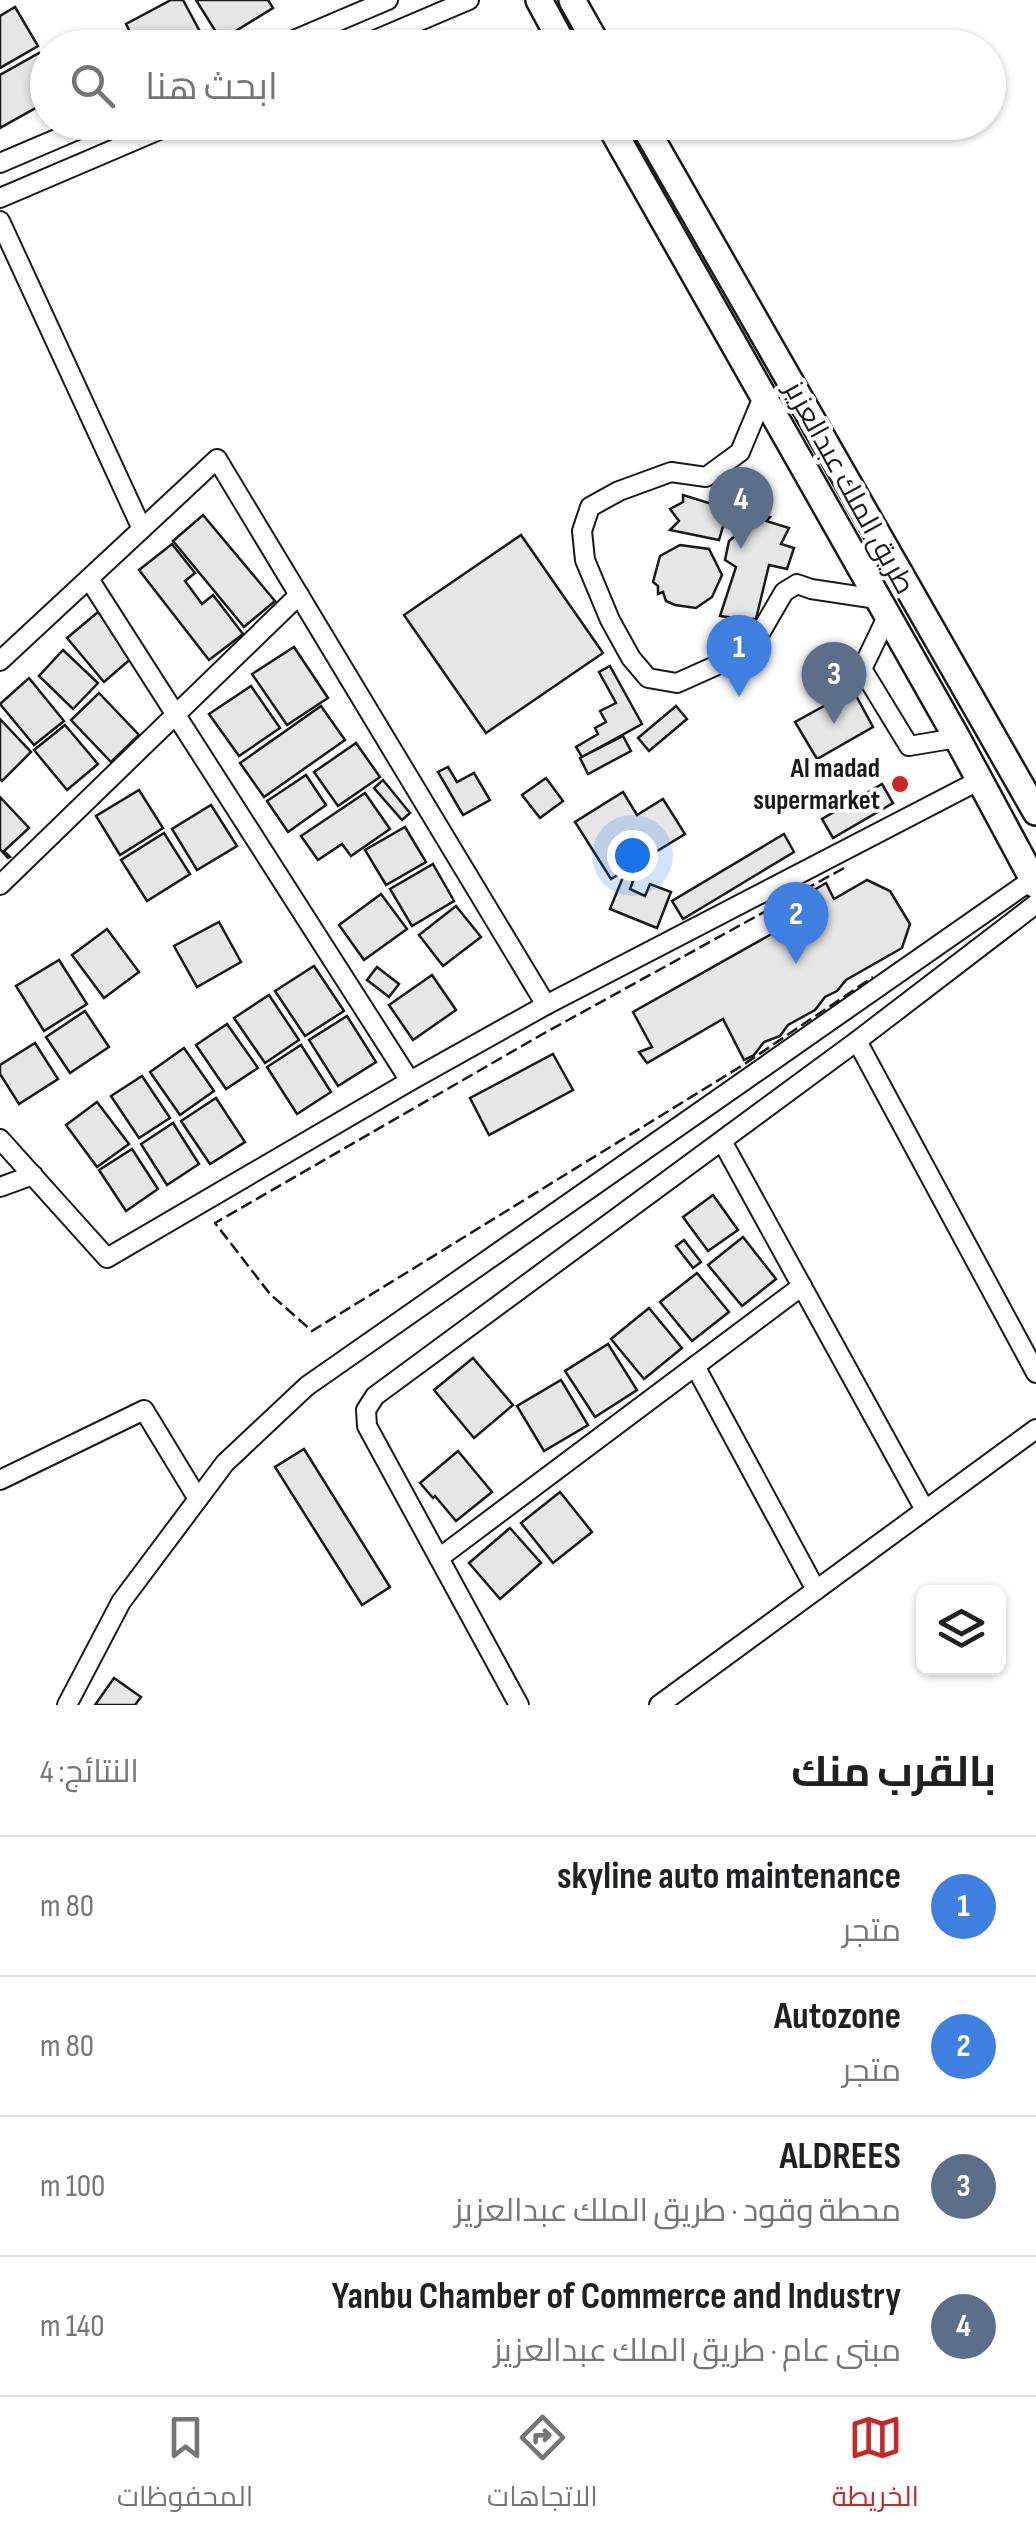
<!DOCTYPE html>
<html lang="ar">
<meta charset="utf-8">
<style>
body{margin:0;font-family:"Sofia Sans Condensed",Cairo,sans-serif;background:#f6f6f6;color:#202124;direction:rtl}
.controls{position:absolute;right:30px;bottom:30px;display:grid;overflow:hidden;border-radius:15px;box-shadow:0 2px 8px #0004}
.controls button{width:90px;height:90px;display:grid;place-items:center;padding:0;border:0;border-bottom:2px solid #e0e0e0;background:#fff;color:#202124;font:50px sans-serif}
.you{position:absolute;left:632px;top:855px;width:35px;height:35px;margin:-25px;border:8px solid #fff;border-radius:50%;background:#1a73e8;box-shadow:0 0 0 15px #1a73e833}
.badge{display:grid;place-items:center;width:65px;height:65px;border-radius:50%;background:#c62828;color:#fff;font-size:32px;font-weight:700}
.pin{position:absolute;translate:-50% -82px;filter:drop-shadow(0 2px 5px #0008)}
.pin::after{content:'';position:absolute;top:52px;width:35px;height:30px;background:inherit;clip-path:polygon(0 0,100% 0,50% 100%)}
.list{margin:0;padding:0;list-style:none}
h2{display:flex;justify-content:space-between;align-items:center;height:130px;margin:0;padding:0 40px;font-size:42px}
h2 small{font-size:32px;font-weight:400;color:#757577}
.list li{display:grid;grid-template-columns:65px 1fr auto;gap:30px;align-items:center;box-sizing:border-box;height:140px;padding:0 40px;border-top:2px solid #e0e0e0}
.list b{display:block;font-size:38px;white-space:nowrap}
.list p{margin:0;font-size:32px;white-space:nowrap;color:#757577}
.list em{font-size:32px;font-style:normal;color:#757577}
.icon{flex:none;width:55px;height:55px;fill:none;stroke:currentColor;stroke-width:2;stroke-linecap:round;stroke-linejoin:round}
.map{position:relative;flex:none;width:1036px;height:1705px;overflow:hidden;direction:ltr}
.search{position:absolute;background:#fff;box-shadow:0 2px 8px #0004;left:30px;right:30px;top:30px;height:110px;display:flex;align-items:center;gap:25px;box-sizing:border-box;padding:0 35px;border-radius:55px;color:#757577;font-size:38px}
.sheet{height:690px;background:#fff}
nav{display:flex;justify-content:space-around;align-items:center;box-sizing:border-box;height:140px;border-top:2px solid #e0e0e0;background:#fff;font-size:28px;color:#757577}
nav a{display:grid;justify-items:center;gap:5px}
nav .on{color:#c62828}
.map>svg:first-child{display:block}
</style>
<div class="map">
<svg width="1036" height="1705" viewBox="0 0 1036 1705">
<rect width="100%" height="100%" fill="#fff"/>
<g fill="#e6e6e6" stroke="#1a1a1a" stroke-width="2.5">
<polygon points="171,0 183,0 205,41 191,48 138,48 126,24"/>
<polygon points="196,0 268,0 273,8 221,40"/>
<polygon points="15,7 38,46 0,68 0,16"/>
<polygon points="39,53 48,69 48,101 0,128 0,75"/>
<polygon points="683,495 728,509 719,540 670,530 679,521 670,509 683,502"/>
<polygon points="751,511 770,517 766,521 789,528 781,544 794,548 787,569 769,565 756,619 748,619 741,630 734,618 720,616 736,567 725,560 729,541 746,527"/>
<polygon points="203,515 275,601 244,627 173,541"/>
<polygon points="521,535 603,653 486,733 404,615"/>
<polygon points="172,544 195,573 185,581 202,604 213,595 243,634 209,660 139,570"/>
<polygon points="680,545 709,549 722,575 712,597 696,608 675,605 666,601 663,592 658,594 658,586 653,582 660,556"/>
<polygon points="98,612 134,656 104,682 67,638"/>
<polygon points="294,647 328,698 287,725 252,674"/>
<polygon points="63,650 98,683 73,709 39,676"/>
<polygon points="610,666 642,724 582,757 576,747 598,734 595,728 606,722 600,711 616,703 599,672"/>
<polygon points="29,678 64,721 34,745 0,704"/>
<polygon points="251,686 280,728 239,756 209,714"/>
<polygon points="853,690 873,727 817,759 795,722"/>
<polygon points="99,693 139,735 111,762 71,720"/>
<polygon points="321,706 345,740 264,797 240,763"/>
<polygon points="676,706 687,719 649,751 638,738"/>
<polygon points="0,719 31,752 2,781 0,779"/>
<polygon points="65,725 98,764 67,790 34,750"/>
<polygon points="623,736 631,751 588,774 580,758"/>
<polygon points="356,743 380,777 338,806 314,772"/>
<polygon points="448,767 457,782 474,773 490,800 463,815 438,772"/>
<polygon points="306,775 326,805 288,832 267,801"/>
<polygon points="546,778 563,801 540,818 522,795"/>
<polygon points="383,780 410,813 402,820 374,788"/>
<polygon points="882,784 893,803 833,838 822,819"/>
<polygon points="139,790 163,828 120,855 96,816"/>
<polygon points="623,792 637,815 663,799 685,834 611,879 575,822"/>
<polygon points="365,793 390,829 351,856 342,844 318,860 301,836"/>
<polygon points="0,797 29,828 4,851 10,857 8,858 0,849"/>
<polygon points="211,805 237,846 197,870 172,829"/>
<polygon points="405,827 426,862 386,885 365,850"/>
<polygon points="164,833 190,874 147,901 121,860"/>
<polygon points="784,834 794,852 683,919 672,901"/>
<polygon points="433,864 454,901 412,926 390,889"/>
<polygon points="625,872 635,876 630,889 645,896 650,884 671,892 657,928 610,909"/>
<polygon points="867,880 890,891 910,924 902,948 846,980 837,991 825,997 815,1010 788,1025 780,1036 764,1042 754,1055 744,1060 723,1019 647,1063 639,1052 652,1047 633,1012 807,914 799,899 826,883 834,899"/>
<polygon points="381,894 407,929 364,960 339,925"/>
<polygon points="456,906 481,937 443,966 419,935"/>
<polygon points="219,922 241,962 197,987 174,946"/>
<polygon points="107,929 139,972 104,998 72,955"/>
<polygon points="59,960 87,1004 44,1031 16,986"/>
<polygon points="314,966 344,1011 305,1036 275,991"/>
<polygon points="377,967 399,984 389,997 367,980"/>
<polygon points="432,975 456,1010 413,1040 389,1005"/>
<polygon points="269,995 299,1040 265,1063 234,1018"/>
<polygon points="85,1011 109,1047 70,1073 46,1037"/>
<polygon points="347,1016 376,1062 338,1086 309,1040"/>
<polygon points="227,1024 258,1068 226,1089 196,1045"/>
<polygon points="35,1043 58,1079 19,1104 0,1074 0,1065"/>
<polygon points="301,1045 331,1092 297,1114 267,1067"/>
<polygon points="184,1048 214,1091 180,1115 150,1072"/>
<polygon points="553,1054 573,1090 489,1135 470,1098"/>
<polygon points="142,1076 170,1118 139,1138 111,1096"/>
<polygon points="216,1098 245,1142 210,1164 181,1121"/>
<polygon points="97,1102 129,1144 97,1167 66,1125"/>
<polygon points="173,1123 199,1164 167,1185 141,1144"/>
<polygon points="132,1149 158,1189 126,1211 99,1170"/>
<polygon points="713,1195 738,1230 708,1251 683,1217"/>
<polygon points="743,1237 776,1279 742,1306 708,1265"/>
<polygon points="684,1240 701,1262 693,1268 676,1246"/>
<polygon points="697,1273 729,1312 692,1341 660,1302"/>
<polygon points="649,1308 682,1348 644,1379 611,1339"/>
<polygon points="608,1344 637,1390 595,1417 565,1371"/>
<polygon points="473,1358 513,1405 474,1438 434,1390"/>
<polygon points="561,1380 588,1425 544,1451 517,1406"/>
<polygon points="304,1449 390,1587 362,1605 275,1467"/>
<polygon points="458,1451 492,1492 456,1521 435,1496 433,1498 420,1483"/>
<polygon points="560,1492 592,1532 553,1563 521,1523"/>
<polygon points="510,1528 541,1563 500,1599 469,1563"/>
<polygon points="114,1678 141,1697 135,1705 95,1705"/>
</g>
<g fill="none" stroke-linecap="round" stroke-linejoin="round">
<defs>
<g id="minor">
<polyline points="275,48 388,0"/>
<polyline points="356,48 469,0"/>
<polyline points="0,163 96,122"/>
<polyline points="0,198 178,122"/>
<polyline points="0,221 142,529 0,661"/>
<polyline points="763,397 740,452 706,477 671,472 619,491 590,507 582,531 585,560 610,620 631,658 648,678 677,683 733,658 755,642 784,592 797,584 811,589 877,599"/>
<polyline points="142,529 217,459 546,1005"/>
<polyline points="89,579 410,1081"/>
<polyline points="887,617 862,669 909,746 957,738"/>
<polyline points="0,885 299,595"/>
<polyline points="857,1041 1036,1373"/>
<polyline points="0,1139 107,1258 410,1081 546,1005 978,781"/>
<polyline points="722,1141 925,1510"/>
<polyline points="0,1187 33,1175"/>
<polyline points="695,1366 816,1590"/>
<polyline points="0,1480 144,1410 198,1499"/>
<polyline points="439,1558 802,1286"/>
<polyline points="67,1705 121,1602 225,1463 307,1386 1033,879"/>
<polyline points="519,1705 367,1426 366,1410 375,1396 857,1041 1036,904"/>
<polyline points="659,1705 1036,1429"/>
</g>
<g id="highway">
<polyline points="539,0 565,48"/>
<polyline points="572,0 599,48"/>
<polyline points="608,122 957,738 1036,885"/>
<polyline points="642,122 1036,812"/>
</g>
</defs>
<use href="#minor" stroke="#1a1a1a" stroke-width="22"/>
<use href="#highway" stroke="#1a1a1a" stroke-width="30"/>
<use href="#minor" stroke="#fff" stroke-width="18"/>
<use href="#highway" stroke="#fff" stroke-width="25"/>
<polyline stroke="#1a1a1a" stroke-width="2.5" stroke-dasharray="12 5" stroke-linecap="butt" points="844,868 541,1035 215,1223 270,1294 312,1331 743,1065 873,977"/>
</g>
<circle fill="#c62828" stroke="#fff" stroke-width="4" cx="900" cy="784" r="10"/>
<g text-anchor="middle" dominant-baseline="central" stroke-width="8" stroke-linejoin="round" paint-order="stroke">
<g font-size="28" fill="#1a1a1a" stroke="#fff">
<text transform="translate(849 488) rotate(61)">طريق الملك عبدالعزيز</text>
</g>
<g font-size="28" font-weight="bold" fill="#1a1a1a" stroke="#fff" text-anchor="end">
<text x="880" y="768">Al madad<tspan x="880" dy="32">supermarket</tspan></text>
</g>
</g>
</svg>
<div class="controls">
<button><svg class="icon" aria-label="layers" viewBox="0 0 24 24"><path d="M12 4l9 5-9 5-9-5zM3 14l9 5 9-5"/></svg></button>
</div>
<div class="you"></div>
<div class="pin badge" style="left:739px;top:697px;background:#3f7fe0">1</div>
<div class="pin badge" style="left:796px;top:964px;background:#3f7fe0">2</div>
<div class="pin badge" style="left:834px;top:724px;background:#5c6f8a">3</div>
<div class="pin badge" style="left:741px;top:549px;background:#5c6f8a">4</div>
<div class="search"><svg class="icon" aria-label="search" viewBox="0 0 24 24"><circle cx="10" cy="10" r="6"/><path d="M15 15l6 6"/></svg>ابحث هنا</div>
</div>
<section class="sheet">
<h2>بالقرب منك<small>النتائج: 4</small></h2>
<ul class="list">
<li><span class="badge" style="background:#3f7fe0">1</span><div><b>skyline auto maintenance</b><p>متجر</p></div><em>80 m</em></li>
<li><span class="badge" style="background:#3f7fe0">2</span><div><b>Autozone</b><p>متجر</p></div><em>80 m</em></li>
<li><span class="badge" style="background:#5c6f8a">3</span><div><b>ALDREES</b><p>محطة وقود · طريق الملك عبدالعزيز</p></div><em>100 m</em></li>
<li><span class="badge" style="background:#5c6f8a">4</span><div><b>Yanbu Chamber of Commerce and Industry</b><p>مبنى عام · طريق الملك عبدالعزيز</p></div><em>140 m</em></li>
</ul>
</section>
<nav>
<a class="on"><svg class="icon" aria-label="map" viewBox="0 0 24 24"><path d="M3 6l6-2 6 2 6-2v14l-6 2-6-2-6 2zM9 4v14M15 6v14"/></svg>الخريطة</a>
<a><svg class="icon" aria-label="directions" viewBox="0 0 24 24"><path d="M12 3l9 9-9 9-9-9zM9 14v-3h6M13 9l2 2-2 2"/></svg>الاتجاهات</a>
<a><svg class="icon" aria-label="saved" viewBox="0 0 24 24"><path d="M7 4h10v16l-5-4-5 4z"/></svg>المحفوظات</a>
</nav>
